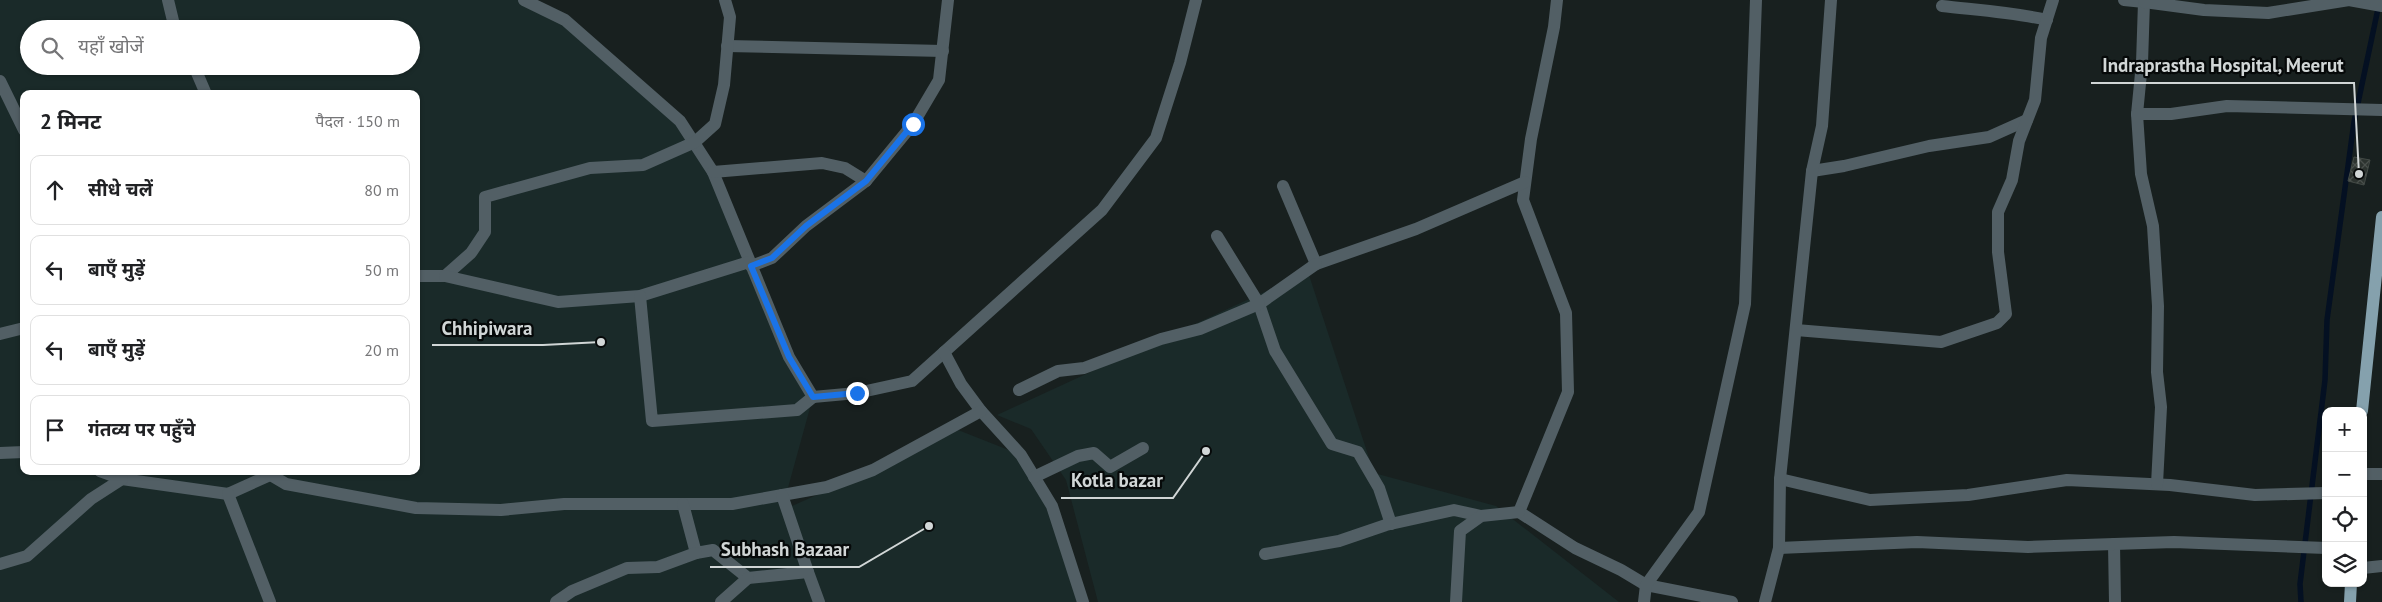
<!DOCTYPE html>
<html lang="hi">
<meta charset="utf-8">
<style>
body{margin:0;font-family:"PT Sans","Noto Sans Devanagari",sans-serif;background:#f2f2f2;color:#202124}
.controls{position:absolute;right:15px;bottom:15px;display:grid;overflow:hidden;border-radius:10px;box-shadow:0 1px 4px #0004}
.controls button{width:45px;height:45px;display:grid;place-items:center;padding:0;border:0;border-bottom:1px solid #e0e0e0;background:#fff;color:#202124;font:25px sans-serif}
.stop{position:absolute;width:15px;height:15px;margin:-11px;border:4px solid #1a73e8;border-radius:50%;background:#fff}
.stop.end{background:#1a73e8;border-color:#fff;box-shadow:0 1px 5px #0008}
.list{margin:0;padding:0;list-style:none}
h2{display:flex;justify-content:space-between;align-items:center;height:65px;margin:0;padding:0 20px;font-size:21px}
h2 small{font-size:16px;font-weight:400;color:#757577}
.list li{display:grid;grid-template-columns:32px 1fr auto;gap:15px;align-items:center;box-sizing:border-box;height:70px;margin:0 10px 10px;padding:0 10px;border:1px solid #e0e0e0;border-radius:10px}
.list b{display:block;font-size:19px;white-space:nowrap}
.list em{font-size:16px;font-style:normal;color:#757577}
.icon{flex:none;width:28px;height:28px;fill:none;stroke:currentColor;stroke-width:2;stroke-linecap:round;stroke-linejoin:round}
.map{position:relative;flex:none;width:2382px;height:602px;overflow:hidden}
.search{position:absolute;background:#fff;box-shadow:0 1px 4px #0004;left:20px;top:20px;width:400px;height:55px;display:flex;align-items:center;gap:12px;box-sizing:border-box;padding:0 18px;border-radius:28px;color:#757577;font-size:19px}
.panel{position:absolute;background:#fff;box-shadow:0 1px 4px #0004;left:20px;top:90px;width:400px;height:385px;border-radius:10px}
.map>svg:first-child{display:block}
</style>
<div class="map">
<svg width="2382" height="602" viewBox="0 0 2382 602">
<defs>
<pattern id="building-cross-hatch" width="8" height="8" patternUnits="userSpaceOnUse" patternTransform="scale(1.25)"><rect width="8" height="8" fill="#2c332f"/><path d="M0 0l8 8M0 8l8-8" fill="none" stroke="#4a504c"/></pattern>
</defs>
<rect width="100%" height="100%" fill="#18201f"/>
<g fill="#1a2a29" fill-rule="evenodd">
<path d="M 0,0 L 524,0 L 565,20 L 680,121 L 713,172 L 813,397 L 786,495 L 792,506 L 873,470 L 948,426 L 1021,455 L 1052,506 L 1083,602 L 0,602 ZM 29,29 L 411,29 L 411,66 L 29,66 ZM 24,94 L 416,94 L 416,471 L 24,471 Z"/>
<polygon points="1308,272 1374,473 1496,506 1619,602 1098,602 1066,480 1031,429 997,415"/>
</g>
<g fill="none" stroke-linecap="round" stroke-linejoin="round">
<polyline stroke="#041022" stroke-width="5.5" points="2301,602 2300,584 2325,380 2327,320 2354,122 2379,4"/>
</g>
<polygon fill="url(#building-cross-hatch)" stroke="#434a46" points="2354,157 2370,160 2364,185 2348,181"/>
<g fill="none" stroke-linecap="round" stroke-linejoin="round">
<g stroke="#525f65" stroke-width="12">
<polyline points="168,0 175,29"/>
<polyline points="524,0 565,20 680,121 713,172 789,357 813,397 857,393 912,381 1102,210 1156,138 1180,63 1196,0"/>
<polyline points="1557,0 1554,27 1531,139 1523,200 1566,313 1568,392 1519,512 1575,548 1621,570 1646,585 1732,602"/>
<polyline points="2124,0 2144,2 2142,63 2137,114"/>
<polyline points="2144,2 2204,10 2268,13 2349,0 2382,6"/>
<path d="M 1942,6 C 1977,10 2012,12 2047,20"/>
<polyline points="727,46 943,51"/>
<polyline points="194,66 206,94"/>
<polyline points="0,81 24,130"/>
<polyline points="1812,171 1844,166 1929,146 1989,137 2027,120"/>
<polyline points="713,172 822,163 845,168 866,181"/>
<polyline points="1283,186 1316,264 1416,229 1525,182"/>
<polyline points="1316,264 1259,304 1275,351 1332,444 1358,452 1379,488 1391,524"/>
<polyline points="416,276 445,276 471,253 485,232 485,197 590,168 643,165 695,142 715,124 724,85 730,17 725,0"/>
<polyline points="445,276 558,302 640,296 749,262 751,266 772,258 806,226 866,181 913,124 939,80 948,0"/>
<polyline points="640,296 652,421 797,410 813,397"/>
<polyline points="1796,330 1941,342 1997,323 2006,314 1998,252 1998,212 2012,180 2019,141 2035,100 2041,38 2053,0"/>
<polyline points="0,334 24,328"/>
<polyline points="944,352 961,384 981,411 1021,455 1052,506 1083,602"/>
<polyline points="1019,390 1058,371 1084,368 1161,339 1200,329 1259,304 1217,236"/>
<polyline points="0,453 24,452"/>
<polyline points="100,471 122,479 228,494 270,475"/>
<polyline points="264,471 286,484 416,508 501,510 564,504 732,504 827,487 873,470 981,411"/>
<polyline points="2363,474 2382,474"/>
<polyline points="1034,477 1078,456 1094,453 1110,467 1143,448"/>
<polyline points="1780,479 1870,500 1968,495 2067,480 2170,485 2255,495 2326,493"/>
<polyline points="2157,484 2161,407 2157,372 2158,306 2153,226 2141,174 2137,114 2171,114 2227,106 2382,110"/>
<polyline points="228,494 270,602"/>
<polyline points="782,495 808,572"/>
<polyline points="683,504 696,553 713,550 748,578 808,572 819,602"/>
<polyline points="2114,544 2115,602"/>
<polyline points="1779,548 1917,542 2028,547 2174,542 2326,548"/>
<polyline points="1265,554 1339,541 1386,525 1454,510 1481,516"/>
<polyline points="0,564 27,556 91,499 122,479"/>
<polyline points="2363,568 2382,566"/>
<polyline points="556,602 572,591 627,568 658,567 696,553"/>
<polyline points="721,602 748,578"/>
<polyline points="1456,602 1460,531 1481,516 1519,512"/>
<polyline points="1644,602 1646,585 1699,512 1745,304 1756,0"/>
<polyline points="1765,602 1779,548 1780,479 1812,171 1822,126 1831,0"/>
</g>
<g stroke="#85a1ad" stroke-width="12">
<polyline points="2362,411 2382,217"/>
<polyline points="2350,602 2351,583"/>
</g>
</g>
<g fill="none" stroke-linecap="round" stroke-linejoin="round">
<polyline stroke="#1a73e8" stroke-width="6" points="857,393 813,397 789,357 751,266 772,258 806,226 866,181 913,124"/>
</g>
<path fill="none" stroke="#d1d6d6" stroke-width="2" d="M2359 174L2354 83H2091M601 342L543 345H432M1206 451L1173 498H1061M929 526L859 567H710"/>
<g fill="#d1d6d6" stroke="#060909" stroke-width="2">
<circle cx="2359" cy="174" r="5"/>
<circle cx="601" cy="342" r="5"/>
<circle cx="1206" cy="451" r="5"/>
<circle cx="929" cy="526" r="5"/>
</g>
<g font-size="19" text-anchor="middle" font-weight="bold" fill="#d1d6d6" stroke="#060909" stroke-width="4.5" stroke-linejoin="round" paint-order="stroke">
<text x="2223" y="72">Indraprastha Hospital, Meerut</text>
<text x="487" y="335">Chhipiwara</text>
<text x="1117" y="487">Kotla bazar</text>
<text x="785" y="556">Subhash Bazaar</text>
</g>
</svg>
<div class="controls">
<button>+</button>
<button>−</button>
<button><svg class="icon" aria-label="locate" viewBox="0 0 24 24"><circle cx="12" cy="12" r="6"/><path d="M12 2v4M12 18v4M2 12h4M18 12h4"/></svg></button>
<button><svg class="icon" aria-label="layers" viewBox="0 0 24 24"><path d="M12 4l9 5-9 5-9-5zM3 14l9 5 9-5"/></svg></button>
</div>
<div class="stop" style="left:913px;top:124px"></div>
<div class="stop end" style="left:857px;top:393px"></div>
<div class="search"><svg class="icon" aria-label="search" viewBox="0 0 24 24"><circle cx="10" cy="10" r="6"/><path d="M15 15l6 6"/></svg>यहाँ खोजें</div>
<section class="panel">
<h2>2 मिनट<small>पैदल · 150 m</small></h2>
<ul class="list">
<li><svg class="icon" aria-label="ahead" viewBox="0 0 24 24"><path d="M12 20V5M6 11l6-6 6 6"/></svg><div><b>सीधे चलें</b></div><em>80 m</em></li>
<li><svg class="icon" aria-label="left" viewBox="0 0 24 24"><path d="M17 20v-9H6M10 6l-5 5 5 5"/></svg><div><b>बाएँ मुड़ें</b></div><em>50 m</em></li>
<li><svg class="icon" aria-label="left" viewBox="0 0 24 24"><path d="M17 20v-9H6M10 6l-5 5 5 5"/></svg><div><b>बाएँ मुड़ें</b></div><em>20 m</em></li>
<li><svg class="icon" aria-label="arrive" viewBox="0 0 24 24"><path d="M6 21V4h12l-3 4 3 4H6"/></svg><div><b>गंतव्य पर पहुँचे</b></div></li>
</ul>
</section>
</div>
